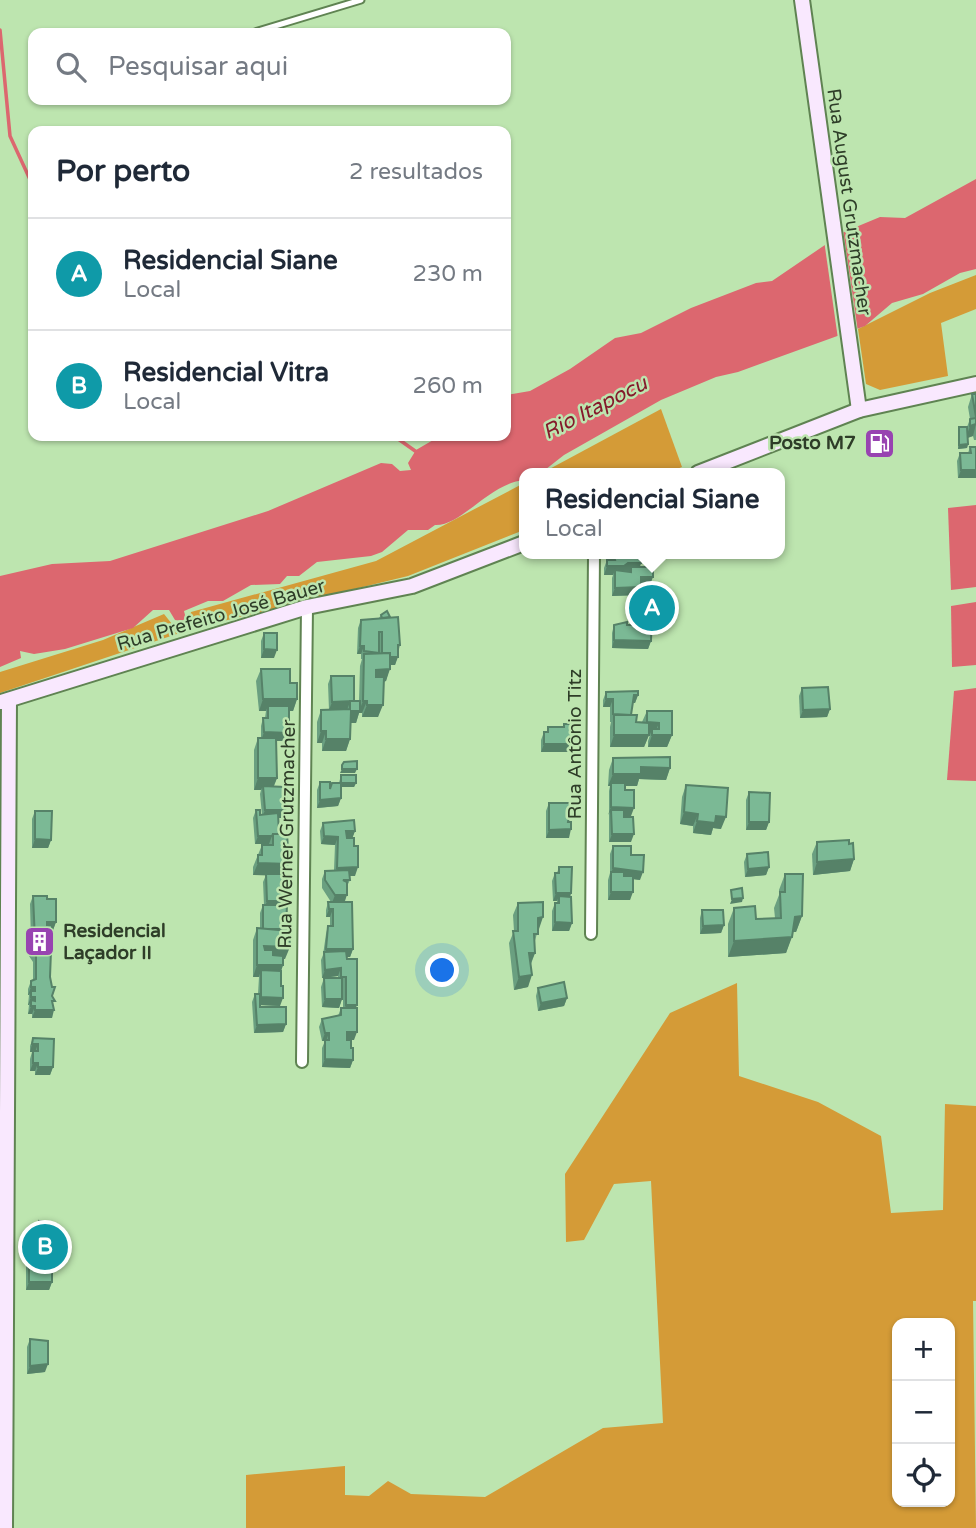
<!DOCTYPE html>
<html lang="pt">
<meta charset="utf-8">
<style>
body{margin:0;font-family:"Varela Round",sans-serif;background:#f6f6f7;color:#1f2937}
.controls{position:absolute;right:21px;bottom:21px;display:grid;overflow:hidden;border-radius:14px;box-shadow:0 2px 5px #0004}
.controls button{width:63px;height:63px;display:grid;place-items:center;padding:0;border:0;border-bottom:2px solid #e0e1e3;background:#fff;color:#1f2937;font:35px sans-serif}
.you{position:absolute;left:443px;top:971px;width:24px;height:24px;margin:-18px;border:5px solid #fff;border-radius:50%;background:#1a73e8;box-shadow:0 0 0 10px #1a73e833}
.badge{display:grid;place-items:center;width:46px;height:46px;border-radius:50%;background:#9843b1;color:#fff;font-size:23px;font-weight:700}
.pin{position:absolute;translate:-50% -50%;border:4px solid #fff;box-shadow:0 2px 7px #0006}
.popup{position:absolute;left:519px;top:468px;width:266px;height:91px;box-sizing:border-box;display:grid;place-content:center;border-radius:14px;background:#fff;filter:drop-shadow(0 2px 5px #0005);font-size:23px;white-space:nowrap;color:#747a83}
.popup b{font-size:26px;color:#1f2937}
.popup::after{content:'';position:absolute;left:50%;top:100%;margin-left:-14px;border:14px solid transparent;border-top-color:#fff}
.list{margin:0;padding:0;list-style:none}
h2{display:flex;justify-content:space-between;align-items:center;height:91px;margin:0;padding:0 28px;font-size:30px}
h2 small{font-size:23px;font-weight:400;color:#747a83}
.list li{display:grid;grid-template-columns:46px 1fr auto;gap:21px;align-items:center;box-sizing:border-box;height:112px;padding:0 28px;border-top:2px solid #e0e1e3}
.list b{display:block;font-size:26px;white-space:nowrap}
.list p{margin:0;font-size:23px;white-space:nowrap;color:#747a83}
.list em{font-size:23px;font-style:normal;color:#747a83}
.icon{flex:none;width:38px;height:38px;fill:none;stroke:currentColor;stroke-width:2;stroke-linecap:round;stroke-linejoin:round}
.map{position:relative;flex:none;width:976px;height:1528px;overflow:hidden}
.search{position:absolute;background:#fff;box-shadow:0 2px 5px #0004;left:28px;top:28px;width:483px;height:77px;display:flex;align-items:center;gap:18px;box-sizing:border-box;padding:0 24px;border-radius:14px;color:#747a83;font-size:26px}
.panel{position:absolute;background:#fff;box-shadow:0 2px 5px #0004;left:28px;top:126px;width:483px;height:315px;border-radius:14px}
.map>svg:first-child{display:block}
</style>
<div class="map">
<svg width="976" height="1528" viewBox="0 0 976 1528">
<rect width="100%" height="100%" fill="#bde5af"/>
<g fill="#d49b37" fill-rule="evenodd">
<polygon points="976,275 976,309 941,323 948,376 880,390 866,384 858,329 930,293"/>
<polygon points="661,409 682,467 667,473 542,473"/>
<polygon points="524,483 524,530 408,576 195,628 0,693 0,672 103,640 164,614 172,624 188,622 191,612 376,561"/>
<path d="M 737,983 L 739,1076 L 818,1102 L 881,1136 L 891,1213 L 943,1210 L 945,1104 L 976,1106 L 976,1301 L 973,1301 L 976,1528 L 246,1528 L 246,1475 L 345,1466 L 345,1495 L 369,1496 L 388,1481 L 411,1494 L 485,1497 L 603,1428 L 663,1423 L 651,1181 L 614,1184 L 584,1240 L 566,1242 L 565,1174 L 670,1013 ZM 950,1323 L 950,1502 L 897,1502 L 897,1323 Z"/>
</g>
<g fill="#dc676f">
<path d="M 976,179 L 976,269 L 960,273 L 923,294 L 892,303 L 865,326 L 738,372 L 716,377 L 661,400 L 564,455 L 541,473 L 524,473 L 524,480 C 488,484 462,526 435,525 L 428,530 L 408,530 L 382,552 L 371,556 L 317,562 L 299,576 L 287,576 L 280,584 L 251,585 L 223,601 L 208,601 L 184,611 L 186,619 L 182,621 L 175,620 L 169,610 L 153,610 L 133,628 L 65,649 L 34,654 L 20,651 L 21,658 L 0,667 L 0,576 L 52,564 L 110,561 L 268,511 L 381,463 L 392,464 L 400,471 L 411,470 L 408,463 L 416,450 L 440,436 L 506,436 L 506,395 L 530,391 L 570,369 L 615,338 L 641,333 L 691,308 L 756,283 L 772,281 L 844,232 L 880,217 L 905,218 Z"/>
<polygon points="976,505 976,587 951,590 948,508"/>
<polygon points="976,602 976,665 952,667 951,606"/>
<polygon points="976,688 976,781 947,780 954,691"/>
</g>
<polygon fill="#bde5af" points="843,229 858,332 838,339 824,240"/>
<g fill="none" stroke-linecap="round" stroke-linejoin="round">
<g stroke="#dc676f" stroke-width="3.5">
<polyline points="0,30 10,136 33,186"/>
<polyline points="195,436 236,436"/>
<polyline points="394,436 418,453"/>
</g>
<defs>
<polyline id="lane" points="255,32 361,0"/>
<g id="street">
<polyline points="591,934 594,554"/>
<polyline points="302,1062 307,607"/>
</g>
<g id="secondary">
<polyline points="802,0 859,410"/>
<polyline points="698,473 859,410 976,384"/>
<polyline points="1,702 307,607 412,586 524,543"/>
<polyline points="5,1528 9,700"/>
</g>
</defs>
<use href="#lane" stroke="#5f8352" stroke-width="9"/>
<use href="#street" stroke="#5f8352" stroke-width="14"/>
<use href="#secondary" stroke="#5f8352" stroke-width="18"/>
<use href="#lane" stroke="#fff" stroke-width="5"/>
<use href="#street" stroke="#fff" stroke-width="10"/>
<use href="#secondary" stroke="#f9e8fe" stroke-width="14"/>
</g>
<g fill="#6a9f80">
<polygon points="972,394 976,394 976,440 974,440 973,436 968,438 968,444 967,448 958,449 958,431 959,427 967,427 970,419 968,407"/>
<polygon points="970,447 976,447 976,478 958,478 957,461 960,453 968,453"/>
<polygon points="611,554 641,554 641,563 640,567 650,585 641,585 638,595 612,596 612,578 613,575 604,575 604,568 607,560 610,560"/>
<polygon points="652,554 667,554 666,556"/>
<polygon points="641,591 665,617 652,619 651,641 648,649 612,648 612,633 614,625 641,625 641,617 638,617 636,610 638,599"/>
<polygon points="381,615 389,618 400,645 395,665 390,665 386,681 384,682 378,717 362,717 362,713 359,713 356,723 350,723 350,739 346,751 322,751 322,743 317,743 317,722 321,710 329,710 328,684 331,676 354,701 359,701 360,666 362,659 361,659 361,654 357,654 358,628 361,620 379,618"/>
<polygon points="264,633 274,658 261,658 261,641"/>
<polygon points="261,669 290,683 297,699 293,711 289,711 289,733 286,741 276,741 277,778 274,786 285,813 282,813 281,818 278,818 279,834 289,864 284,876 283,876 283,901 282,905 286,931 285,959 283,959 283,965 281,971 280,1006 260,1005 260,1007 286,1024 283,1032 254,1033 252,1002 255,994 258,994 259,977 253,977 253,940 257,928 260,929 260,913 263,905 264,905 263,882 266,875 253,875 253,867 262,845 269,844 255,844 253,818 256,810 262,815 260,794 261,790 254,790 254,750 258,738 261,738 261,726 263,718 265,718 266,711 259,711 256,681"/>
<polygon points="802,688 830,709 827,717 800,718 799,696"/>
<polygon points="606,692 638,695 635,703 633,703 631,715 636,722 642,722 647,711 672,735 667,747 648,747 648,741 650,735 649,735 644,747 610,747 610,727 611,722 610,722 610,707 603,707 603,700"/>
<polygon points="564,724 574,744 571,752 541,752 541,740 544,732 547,732 548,727 563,727"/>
<polygon points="613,758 670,768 666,780 639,779 637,786 625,786 625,790 631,816 624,816 631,842 609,842 609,791 610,786 608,786 609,770"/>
<polygon points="341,775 356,783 354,787 341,787 341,798 338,806 317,808 317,790 320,782 330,789 339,783"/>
<polygon points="686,785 721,829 713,828 711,835 693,833 693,826 680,824 682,797"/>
<polygon points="749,792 769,822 766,830 746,830 746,800"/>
<polygon points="549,803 568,822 569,838 546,838 546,811"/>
<polygon points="35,811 51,840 48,848 32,848 32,819"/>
<polygon points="323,823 355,831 352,838 355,876 349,876 350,880 347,886 345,902 353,949 350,957 347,957 355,1008 354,1040 348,1040 353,1060 350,1068 322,1067 322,1048 325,1041 322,1041 319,1027 322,1019 338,1016 341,1008 343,1008 343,985 342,999 339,1008 322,1007 321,987 324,978 338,978 338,976 322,978 321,960 323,955 326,934 328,926 330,926 330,917 326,917 326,910 328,902 331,902 322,888 322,879 325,871 334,870 335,845 321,844 320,831"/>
<polygon points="817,842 849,844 854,859 850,871 813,875 812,854"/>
<polygon points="613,846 631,855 640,880 633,879 630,900 608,900 608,880 610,873 610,854"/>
<polygon points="747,854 769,867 766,875 745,877 744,862"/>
<polygon points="559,867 571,893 570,896 572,923 569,931 552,931 552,911 555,903 557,903 557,901 553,901 552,881 555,873 557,873"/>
<polygon points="785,874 802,916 796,932 793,932 786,953 728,957 728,924 734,908 756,919 775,918 774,908 779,895 779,890"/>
<polygon points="33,896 47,899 56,922 53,930 52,930 50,977 53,1005 52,1018 32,1018 32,1014 28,1014 29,1005 28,1005 29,995 28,995 28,989 31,981 33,980 33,962 29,956 29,948 31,941 30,904"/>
<polygon points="518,903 539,929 538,930 534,944 535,953 531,964 528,987 514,990 509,943 514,931 513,915"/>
<polygon points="702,910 724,925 721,933 700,934 700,918"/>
<polygon points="538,988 567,998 564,1006 538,1011 536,996"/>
<polygon points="33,1038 53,1067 50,1075 35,1075 35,1071 30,1071 30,1059 32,1052 30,1052 30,1046"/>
<polygon points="39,1221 60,1240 52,1259 52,1282 49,1290 26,1290 26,1261 29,1253 35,1253 35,1233"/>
<polygon points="30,1339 45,1372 27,1374 27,1347"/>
</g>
<g fill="#568268">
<polygon points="976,424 973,436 966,438 970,426"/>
<polygon points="968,444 967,448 958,449 959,445"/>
<polygon points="961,470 976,470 976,478 958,478"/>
<polygon points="628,563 641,563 638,571 631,567 630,571 615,570 613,575 604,575 607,566"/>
<polygon points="641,577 653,577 650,585 638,585"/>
<polygon points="641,587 638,595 612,596 615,588"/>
<polygon points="641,608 644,608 641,617 638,617"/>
<polygon points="668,609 665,617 649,619 652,611"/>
<polygon points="614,640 651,641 648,649 612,648"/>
<polygon points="360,646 364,646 361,654 357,654"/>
<polygon points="264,649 277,650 274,658 261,658"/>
<polygon points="382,657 398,657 395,665 379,665"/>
<polygon points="390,669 386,681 372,682 376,670"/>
<polygon points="634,695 638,695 635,703 631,703"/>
<polygon points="263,699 297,699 293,711 268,711 268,706 266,711 259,711"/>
<polygon points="606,699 613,699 610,707 603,707"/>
<polygon points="363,701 367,701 362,713 359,713 356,723 346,723 351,711 359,711"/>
<polygon points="332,702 350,702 347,710 329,710"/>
<polygon points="367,705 383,705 378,717 362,717"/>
<polygon points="830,709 827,717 800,718 803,710"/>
<polygon points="647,722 659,723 654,735 652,729 650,735 642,734"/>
<polygon points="321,731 326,731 322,743 317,743"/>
<polygon points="264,732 289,733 286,741 261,741"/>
<polygon points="614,735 649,735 644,747 610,747"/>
<polygon points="652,735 672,735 667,747 648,747"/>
<polygon points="326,739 350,739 346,751 322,751"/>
<polygon points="544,744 574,744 571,752 541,752"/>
<polygon points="641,767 670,768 666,780 639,779 637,786 611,786 611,783 610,786 608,786 613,774"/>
<polygon points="342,769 357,769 355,773 340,773"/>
<polygon points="258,778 277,778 272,790 263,786 261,790 254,790"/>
<polygon points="341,783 356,783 354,787 340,787"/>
<polygon points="341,798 338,806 317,808 320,800"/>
<polygon points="284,805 288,805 285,813 282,813 281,818 262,818 265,810"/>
<polygon points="611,807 634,808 631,816 611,816 611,810 608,815"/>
<polygon points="684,812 698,814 693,826 680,824"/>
<polygon points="716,816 726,817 721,829 713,828 711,835 693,833 697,821"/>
<polygon points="749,822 769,822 766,830 746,830"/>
<polygon points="571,829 569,838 546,838 549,830"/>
<polygon points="346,831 355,831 352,839 344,840"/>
<polygon points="612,834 634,834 631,842 609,842"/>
<polygon points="258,836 272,836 269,844 255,844"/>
<polygon points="324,836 338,837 335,845 321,844"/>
<polygon points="35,839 51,840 48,848 32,848"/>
<polygon points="854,859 850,871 813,875 817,862"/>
<polygon points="258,863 289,864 284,876 253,875"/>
<polygon points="358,867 355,876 334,876 337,868"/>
<polygon points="769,867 766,875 745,877 748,869"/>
<polygon points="613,868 643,872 640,880 610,876"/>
<polygon points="611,892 633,892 630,900 608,900"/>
<polygon points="556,893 571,893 569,901 559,896 557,901 553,901"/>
<polygon points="335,895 347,895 344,903 332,903"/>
<polygon points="743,898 742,902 730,904 732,899"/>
<polygon points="267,901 283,901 280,909 264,909"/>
<polygon points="329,909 333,909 330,917 326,917"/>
<polygon points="802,916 796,932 790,932 795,917"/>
<polygon points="543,917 539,929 533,930 538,918"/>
<polygon points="47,922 56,922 53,930 44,930"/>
<polygon points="555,922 572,923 569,931 552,931"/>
<polygon points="724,925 721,933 700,934 703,926"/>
<polygon points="792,937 786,953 728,957 734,941"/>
<polygon points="264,946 290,947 285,959 260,958"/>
<polygon points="326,949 353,949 350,957 324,957"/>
<polygon points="529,953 535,953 530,965"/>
<polygon points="257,965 283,965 279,977 261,970 259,977 253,977"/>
<polygon points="341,968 338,976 322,978 325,970"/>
<polygon points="532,975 528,987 514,990 519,977"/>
<polygon points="31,987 35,987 32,995 31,991 29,995 28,995"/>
<polygon points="31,997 35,997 32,1005 31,1000 29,1005 28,1005"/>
<polygon points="261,997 283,998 280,1006 258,1005"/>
<polygon points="567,998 564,1006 538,1011 541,1003"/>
<polygon points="325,999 342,999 339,1008 322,1007"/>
<polygon points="346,1005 357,1005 354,1013 343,1013"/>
<polygon points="31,1006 35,1006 32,1014 28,1014"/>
<polygon points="35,1010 54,1010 52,1018 32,1018"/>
<polygon points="286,1024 283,1032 254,1033 257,1025"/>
<polygon points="347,1032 357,1032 354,1040 344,1040"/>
<polygon points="325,1033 329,1033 326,1041 322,1041"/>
<polygon points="32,1044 38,1044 35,1052 30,1052"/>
<polygon points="325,1059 353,1060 350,1068 322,1067"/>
<polygon points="33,1063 38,1063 35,1071 30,1071"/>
<polygon points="38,1067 53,1067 50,1075 35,1075"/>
<polygon points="57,1240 60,1240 52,1259 38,1261 42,1249"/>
<polygon points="29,1282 52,1282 49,1290 26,1290"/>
<polygon points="48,1364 45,1372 27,1374 30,1366"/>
</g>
<g fill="#7bb995" stroke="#568268" stroke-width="2">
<polygon points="972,394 976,394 976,417"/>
<polygon points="976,418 976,424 970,426 970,419"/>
<polygon points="959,427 967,427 968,444 959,445"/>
<polygon points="970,447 976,447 976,470 961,470 960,453 971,453"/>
<polygon points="613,554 641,554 641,563 628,563 624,566 607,566 607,560 615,560"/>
<polygon points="631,567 653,567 653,577 641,577 641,587 615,588 615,570 631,572"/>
<polygon points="641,591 668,591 668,609 652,611 651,641 614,640 614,625 627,622 627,625 644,625 644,608 641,608 639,602"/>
<polygon points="387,611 390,617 382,618 381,615"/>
<polygon points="398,617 400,645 398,645 398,657 390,657 390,653 382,653 382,632 379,632 379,653 364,651 364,646 360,646 361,620"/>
<polygon points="264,633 277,633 277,650 264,649"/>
<polygon points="390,653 390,669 376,670 376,677 384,677 383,705 367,705 367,701 363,701 364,654"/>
<polygon points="261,669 290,669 290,683 297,683 297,699 263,699"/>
<polygon points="331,676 354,676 354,701 332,702"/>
<polygon points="828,687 830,709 803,710 802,688"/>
<polygon points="638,691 638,695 634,695 631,715 613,714 613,699 606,699 606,692"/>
<polygon points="350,701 360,701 360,711 351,711 350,739 326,739 326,731 321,731 321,710 350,709"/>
<polygon points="268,706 289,706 289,733 264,732 263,718 268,718"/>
<polygon points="647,711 672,711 672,735 652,735 652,729 659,729 659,723 647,722"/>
<polygon points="614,715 637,715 636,722 649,723 649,735 614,735"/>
<polygon points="564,724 574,724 574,744 544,744 544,732 548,732 548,727 564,727"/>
<polygon points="258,738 276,738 277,778 258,778"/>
<polygon points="670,757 670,768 641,767 641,774 613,774 613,758"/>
<polygon points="357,761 357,769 342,769 342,765 344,762"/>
<rect x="341" y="775" width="15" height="8"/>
<polygon points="320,782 330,782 330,789 332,783 341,783 341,798 320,800"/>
<polygon points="611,783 625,783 625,790 634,790 634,808 611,807"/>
<polygon points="686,785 728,788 726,817 716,816 715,823 697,821 698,814 684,812"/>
<polygon points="263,786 285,787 288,805 284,805 284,810 265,810"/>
<polygon points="749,792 770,793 769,822 749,822"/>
<polygon points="549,803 571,803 568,822 571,822 571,829 549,830"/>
<polygon points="256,810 260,810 260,815 278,813 279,834 273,834 272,836 258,836"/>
<polygon points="611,810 624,810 624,817 633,817 634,834 612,834"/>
<polygon points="35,811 52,811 51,840 35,839"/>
<polygon points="354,820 355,831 346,831 347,838 354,838 354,846 358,846 358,867 337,868 338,837 324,836 323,823"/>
<polygon points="273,834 287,834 289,864 258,863 258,855 262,855 262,845 273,845"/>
<polygon points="849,840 849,844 853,843 854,859 817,862 817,842"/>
<polygon points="613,846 631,846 631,855 644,855 643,872 613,868"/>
<polygon points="768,852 769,867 748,869 747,854"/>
<polygon points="559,867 572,867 571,893 556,893 555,873 559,873"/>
<polygon points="349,870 350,880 343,880 347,882 347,895 335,895 325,880 325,871"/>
<polygon points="611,872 624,872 624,876 633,876 633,892 611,892"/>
<polygon points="266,874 283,874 283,901 267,901"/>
<polygon points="785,874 803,874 802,916 795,917 792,937 734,941 734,908 755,906 756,919 781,918 780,892 785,892"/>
<polygon points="742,888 743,898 732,899 731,890"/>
<polygon points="33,896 47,896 47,899 56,899 56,922 47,922 47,925 52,925 50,977 52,987 55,987 52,996 55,1001 52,1001 54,1010 35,1010 35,1006 31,1006 31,1000 35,1001 35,997 31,997 31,991 35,991 35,987 31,987 31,981 36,979 36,953 32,948 32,940 35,940"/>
<polygon points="559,896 571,897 572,923 555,922 555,903 559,903"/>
<polygon points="328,902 352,902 353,949 326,949 328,926 333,926 333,909 329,909"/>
<polygon points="543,902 543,917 538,918 538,934 534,934 535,953 529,953 532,975 519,977 513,931 518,931 518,903"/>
<polygon points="263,905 287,905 286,929 263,929"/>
<polygon points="702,910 723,910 724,925 703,926"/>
<polygon points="257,928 289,931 290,947 264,946 265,950 273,950 273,955 283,956 283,965 257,965"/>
<polygon points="346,951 347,959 357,959 357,1005 346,1005 346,977 341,977 341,968 325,970 324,952"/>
<polygon points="261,970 281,971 281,986 283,986 283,998 261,997"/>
<polygon points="324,978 342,978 342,999 325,999"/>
<polygon points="564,982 567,998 541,1003 538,988"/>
<polygon points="255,994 260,994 260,1007 286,1007 286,1024 257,1025"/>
<polygon points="341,1008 357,1008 357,1032 347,1032 347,1040 351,1040 351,1048 353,1048 353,1060 325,1059 325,1040 329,1040 329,1033 325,1033 322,1019 341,1015"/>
<polygon points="33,1038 54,1039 53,1067 38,1067 38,1063 33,1063 33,1051 38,1051 38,1044 32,1044"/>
<polygon points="39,1221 57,1224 60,1240 57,1240 57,1247 42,1249 39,1247"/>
<polygon points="29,1253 52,1254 52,1282 29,1282"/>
<polygon points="30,1339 48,1341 48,1364 30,1366"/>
</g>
<defs>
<symbol id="fuel-square" viewBox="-11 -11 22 22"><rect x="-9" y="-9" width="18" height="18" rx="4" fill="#9843b1" stroke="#bde5af"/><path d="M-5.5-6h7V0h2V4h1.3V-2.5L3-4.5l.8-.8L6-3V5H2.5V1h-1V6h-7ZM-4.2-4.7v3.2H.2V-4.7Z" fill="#fff"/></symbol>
<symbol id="building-square" viewBox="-11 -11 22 22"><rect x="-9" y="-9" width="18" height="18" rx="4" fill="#9843b1" stroke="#bde5af"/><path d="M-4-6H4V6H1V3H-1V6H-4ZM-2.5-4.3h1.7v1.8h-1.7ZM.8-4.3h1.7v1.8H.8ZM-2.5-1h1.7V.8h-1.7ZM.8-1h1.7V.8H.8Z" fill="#fff"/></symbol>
</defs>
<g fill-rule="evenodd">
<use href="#fuel-square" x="862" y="426" width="35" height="35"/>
<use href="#building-square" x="22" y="924" width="35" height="35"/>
</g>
<g text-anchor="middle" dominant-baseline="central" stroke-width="5" stroke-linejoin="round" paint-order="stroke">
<g font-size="19" fill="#2e3d28" stroke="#bde5af">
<text transform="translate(849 202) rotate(82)">Rua August Grutzmacher</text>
<text transform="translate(221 615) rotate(-16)">Rua Prefeito José Bauer</text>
<text transform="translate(575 744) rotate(-90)">Rua Antônio Titz</text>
<text transform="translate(287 834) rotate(-89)">Rua Werner Grutzmacher</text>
</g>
<g font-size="19" font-weight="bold" fill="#2e3d28" stroke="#bde5af" text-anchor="end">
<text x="856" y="443">Posto M7</text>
<text x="63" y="931" text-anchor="start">Residencial<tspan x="63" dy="22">Laçador II</tspan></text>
</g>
<g font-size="21" font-style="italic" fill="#851a2b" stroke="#bde5af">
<text transform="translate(595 408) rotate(-27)">Rio Itapocu</text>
</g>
</g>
</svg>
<div class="controls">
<button>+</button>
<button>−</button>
<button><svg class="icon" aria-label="locate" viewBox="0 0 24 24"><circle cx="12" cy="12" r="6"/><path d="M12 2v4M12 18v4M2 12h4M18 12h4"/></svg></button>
</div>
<div class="you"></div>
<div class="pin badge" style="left:652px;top:608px;background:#0f9aa8">A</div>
<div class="popup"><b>Residencial Siane</b>Local</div>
<div class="pin badge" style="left:45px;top:1247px;background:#0f9aa8">B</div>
<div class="search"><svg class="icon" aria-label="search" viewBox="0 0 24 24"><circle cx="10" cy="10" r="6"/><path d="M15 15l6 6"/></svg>Pesquisar aqui</div>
<section class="panel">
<h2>Por perto<small>2 resultados</small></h2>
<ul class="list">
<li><span class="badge" style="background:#0f9aa8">A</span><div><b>Residencial Siane</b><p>Local</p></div><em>230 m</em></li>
<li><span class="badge" style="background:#0f9aa8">B</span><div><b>Residencial Vitra</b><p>Local</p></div><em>260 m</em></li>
</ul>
</section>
</div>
